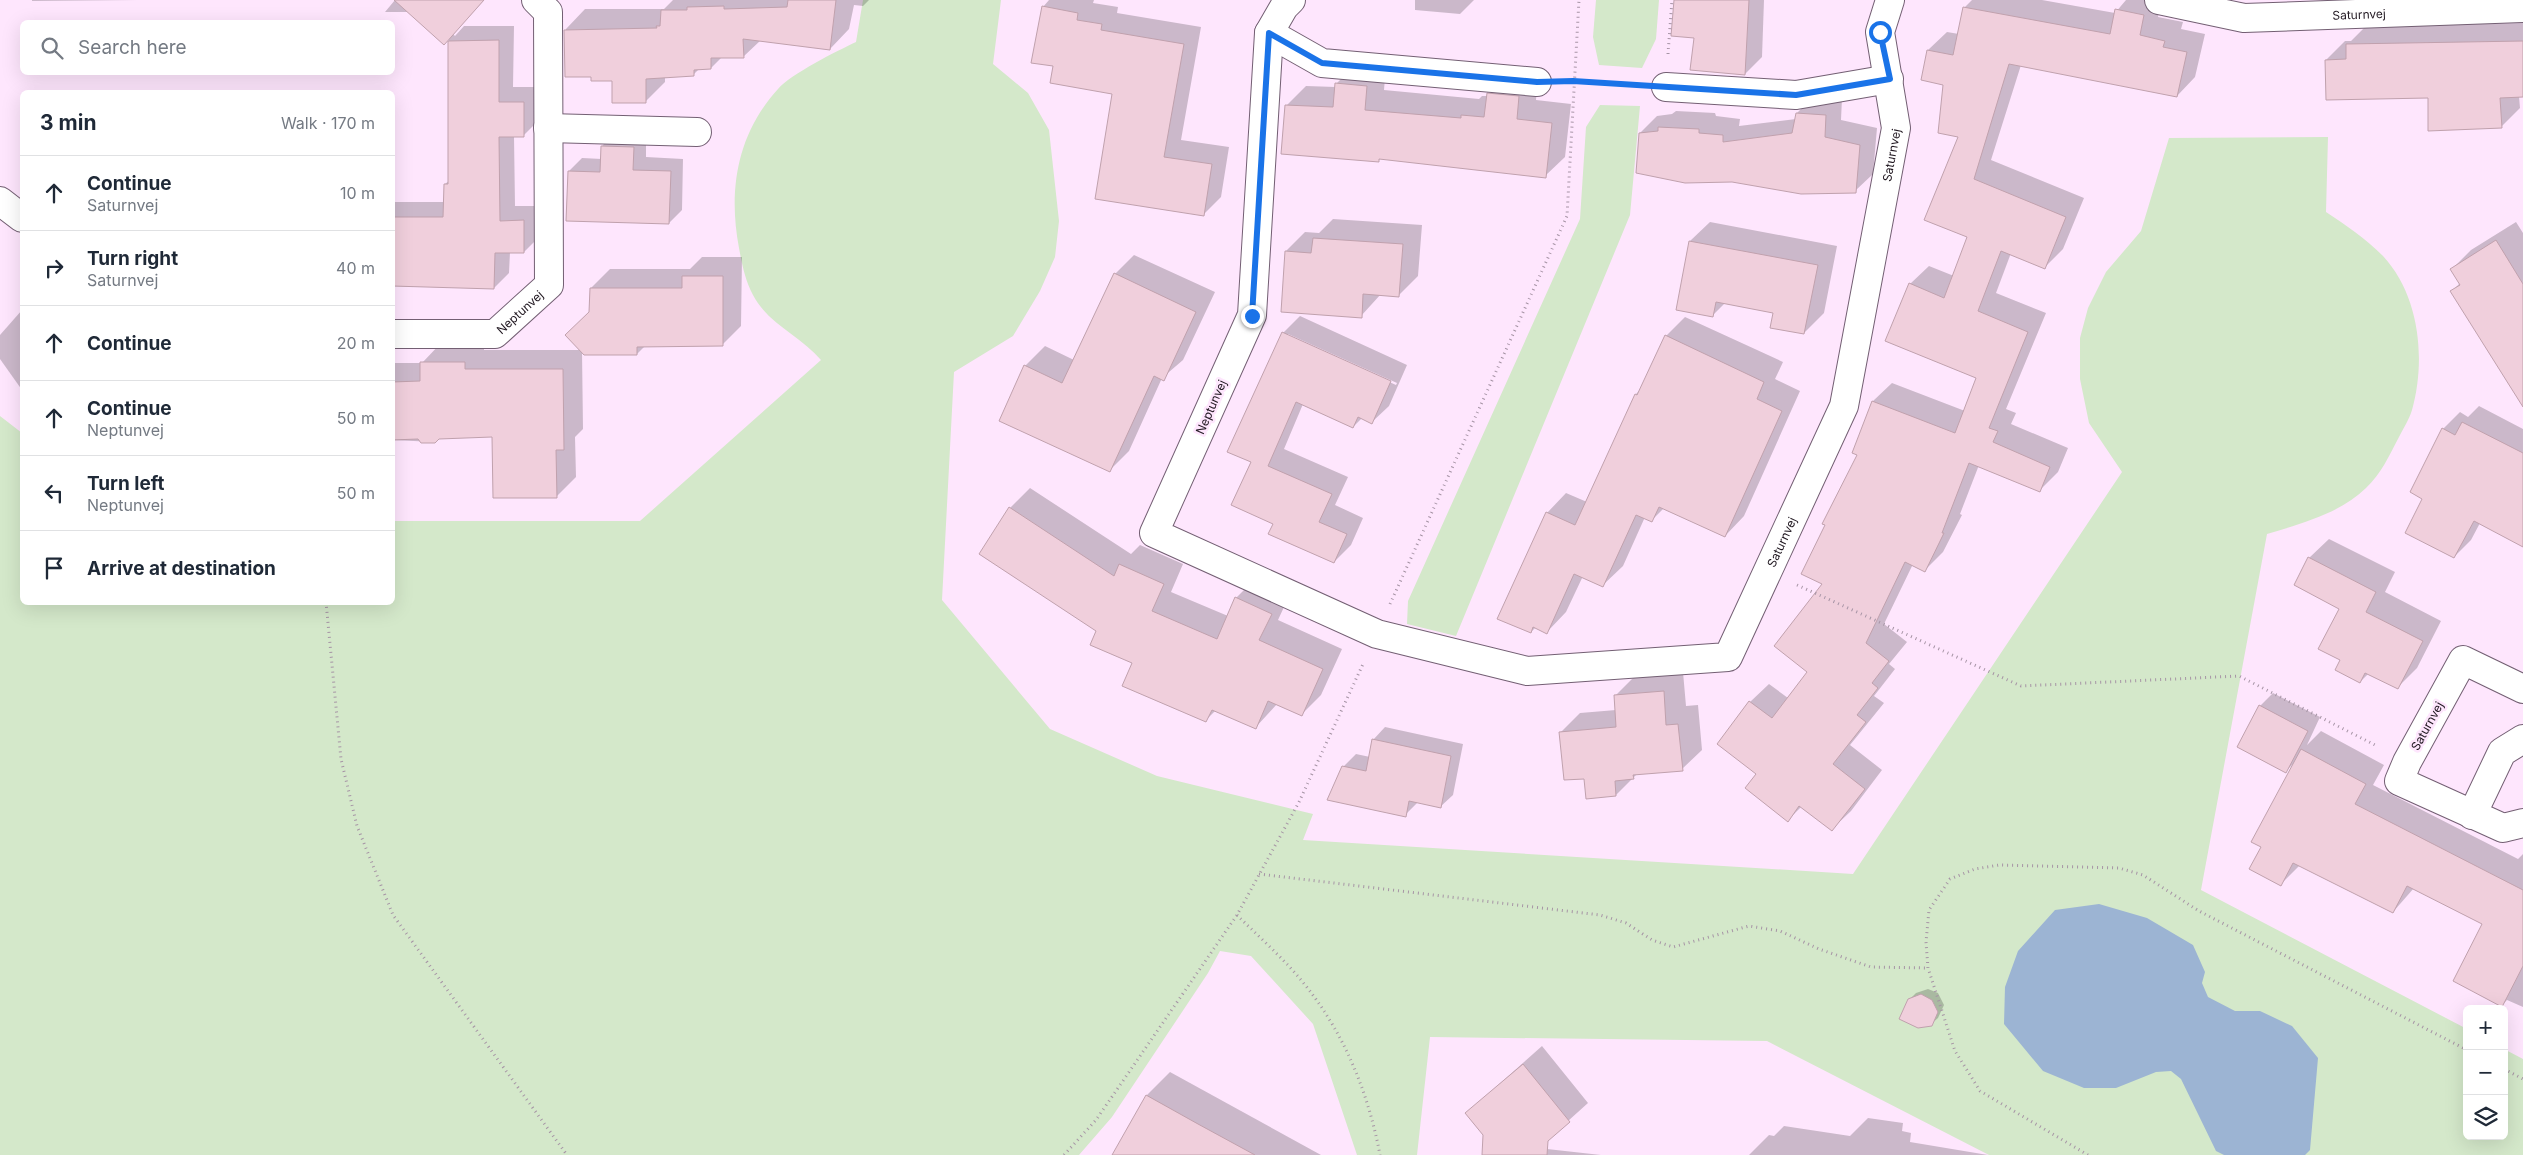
<!DOCTYPE html>
<meta charset="utf-8">
<style>
body{margin:0;font-family:Inter,sans-serif;background:#f6f6f7;color:#1f2937}
.controls{position:absolute;right:15px;bottom:15px;display:grid;overflow:hidden;border-radius:8px;box-shadow:0 5px 20px #0002}
.controls button{width:45px;height:45px;display:grid;place-items:center;padding:0;border:0;border-bottom:1px solid #e0e1e3;background:#fff;color:#1f2937;font:25px sans-serif}
.stop{position:absolute;width:15px;height:15px;margin:-11px;border:4px solid #1a73e8;border-radius:50%;background:#fff}
.stop.end{background:#1a73e8;border-color:#fff;box-shadow:0 1px 5px #0008}
.list{margin:0;padding:0;list-style:none}
h2{display:flex;justify-content:space-between;align-items:center;height:65px;margin:0;padding:0 20px;font-size:21px}
h2 small{font-size:16px;font-weight:400;color:#747a83}
.list li{display:grid;grid-template-columns:32px 1fr auto;gap:15px;align-items:center;box-sizing:border-box;height:75px;padding:0 20px;border-top:1px solid #e0e1e3}
.list b{display:block;font-size:19px;white-space:nowrap}
.list p{margin:0;font-size:16px;white-space:nowrap;color:#747a83}
.list em{font-size:16px;font-style:normal;color:#747a83}
.icon{flex:none;width:28px;height:28px;fill:none;stroke:currentColor;stroke-width:2;stroke-linecap:round;stroke-linejoin:round}
.map{position:relative;flex:none;width:2523px;height:1155px;overflow:hidden}
.search{position:absolute;background:#fff;box-shadow:0 5px 20px #0002;left:20px;top:20px;width:375px;height:55px;display:flex;align-items:center;gap:12px;box-sizing:border-box;padding:0 18px;border-radius:8px;color:#747a83;font-size:19px}
.panel{position:absolute;background:#fff;box-shadow:0 5px 20px #0002;left:20px;top:90px;width:375px;height:515px;border-radius:8px}
.map>svg:first-child{display:block}
</style>
<div class="map">
<svg width="2523" height="1155" viewBox="0 0 2523 1155">
<rect width="100%" height="100%" fill="#fee6fd"/>
<g fill="#d4e8ca">
<path d="M 863,0 L 1001,0 L 993,64 L 1028,93 L 1049,130 L 1059,221 L 1055,257 L 1040,291 L 1013,336 L 954,372 L 942,600 L 1050,729 L 1157,776 L 1313,814 L 1303,840 L 1853,874 L 2122,472 L 2089,423 L 2080,379 L 2080,338 L 2088,308 L 2106,272 L 2141,231 L 2169,138 L 2328,137 L 2326,212 C 2346,225 2366,239 2383,256 C 2420,296 2426,360 2412,410 C 2409,420 2403,429 2399,437 C 2389,456 2381,474 2366,488 C 2341,513 2300,524 2267,534 L 2201,890 L 2467,1029 L 2467,1136 L 2504,1136 L 2504,1049 L 2523,1059 L 2523,1155 L 1989,1155 L 1767,1041 L 1430,1037 L 1417,1155 L 1357,1155 L 1313,1024 L 1251,956 L 1220,951 L 1208,973 L 1112,1117 L 1079,1155 L 0,1155 L 0,416 L 22,433 L 22,602 L 392,602 L 393,521 L 640,521 L 821,360 C 801,336 768,324 753,295 C 745,280 742,264 739,248 C 728,190 737,134 778,89 C 791,74 837,51 856,42 Z"/>
<polygon points="1596,0 1659,0 1656,39 1642,68 1599,65 1593,37"/>
<polygon points="1600,105 1640,106 1630,215 1456,636 1407,624 1408,601 1580,219 1586,127"/>
</g>
<polygon fill="#9cb4d3" points="2099,904 2147,918 2193,945 2205,972 2202,983 2208,997 2235,1011 2260,1011 2292,1026 2318,1058 2310,1150 2305,1155 2224,1155 2216,1151 2181,1079 2171,1071 2156,1072 2116,1088 2084,1088 2043,1071 2004,1024 2005,987 2018,951 2055,910"/>
<g fill="#0003" fill-rule="evenodd">
<polygon points="32,0 138,0 32,1"/>
<polygon points="395,0 484,0 453,34 455,36 464,26 514,26 513,87 539,87 539,120 523,136 514,136 515,206 539,206 539,237 524,252 510,252 509,273 494,288 392,286 392,202 445,202 445,184 450,180 449,38 410,12 385,12"/>
<polygon points="673,0 869,0 863,6 854,5 849,29 830,49 761,40 743,57 722,57 711,68 700,68 693,75 671,75 665,78 665,82 645,102 613,80 593,76 566,76 566,29 585,9 664,9"/>
<polygon points="1049,0 1094,0 1093,3 1118,7 1117,13 1201,27 1181,140 1229,147 1221,197 1204,214 1114,93 1055,65 1043,7"/>
<polygon points="1415,0 1474,0 1460,14 1415,10"/>
<polygon points="1676,0 1764,0 1762,57 1745,74 1695,37"/>
<polygon points="1972,0 2042,0 2115,13 2126,0 2161,0 2158,17 2183,22 2181,29 2205,34 2195,77 2177,96 2021,65 1991,160 2084,198 2063,249 2045,267 2011,253 1996,293 2046,313 2006,409 2016,413 2011,424 2068,448 2058,472 2039,491 1979,465 1960,514 1962,515 1943,552 1925,570 1913,564 1884,624 1907,642 1889,664 1895,669 1874,696 1884,703 1850,745 1882,770 1851,811 1832,829 1802,806 1788,820 1758,774 1750,702 1769,684 1788,698 1809,672 1824,584 1858,454 1854,452 1873,401 1892,383 1965,411 1977,378 1910,284 1929,266 1954,276 1969,237 1960,136 1945,84 1928,50 1947,32 1959,34 1964,8"/>
<polygon points="2523,23 2523,96 2519,96 2520,108 2501,127 2429,97 2326,60 2345,41 2351,41 2366,26"/>
<polygon points="1356,64 1386,66 1384,90 1479,99 1482,96 1488,96 1508,74 1538,77 1536,100 1571,104 1565,157 1545,176 1381,158 1378,161 1286,106 1306,86 1336,87 1337,83"/>
<polygon points="1814,96 1842,98 1841,120 1877,128 1873,174 1855,191 1640,133 1657,116 1672,114 1676,111 1715,113 1716,116 1740,119 1739,126 1796,119 1797,113"/>
<polygon points="615,133 646,134 646,157 683,159 682,210 669,223 569,171 582,158 602,159 602,146"/>
<polygon points="1333,219 1422,225 1418,276 1399,295 1381,294 1361,316 1286,251 1305,232 1319,233"/>
<polygon points="1710,222 1837,246 1824,313 1804,333 1775,312 1725,303 1712,316 1690,241"/>
<polygon points="2516,222 2523,233 2523,366 2451,292 2460,283 2452,269 2471,250"/>
<polygon points="1134,255 1215,292 1183,360 1162,378 1129,451 1109,471 1025,366 1045,346 1074,360 1115,274"/>
<polygon points="702,257 742,257 741,326 722,345 645,346 637,354 582,351 583,429 575,437 576,477 556,497 494,436 439,437 435,442 392,440 392,363 422,363 441,343 484,343 484,350 581,350 591,312 591,288 610,269 690,269"/>
<polygon points="22,310 22,390 0,359 0,335"/>
<path d="M 1300,316 L 1407,365 L 1389,406 L 1372,422 L 1362,418 L 1353,427 L 1303,404 L 1284,449 L 1348,477 L 1335,505 L 1363,518 L 1351,545 L 1334,562 L 1275,523 L 1252,462 L 1283,333 ZM 1288,334 L 1397,383 L 1396,385 L 1288,336 Z"/>
<polygon points="1685,317 1783,362 1775,379 1800,391 1744,516 1725,536 1664,508 1652,520 1645,517 1623,566 1603,585 1583,576 1566,612 1547,632 1536,627 1531,632 1547,513 1566,493 1587,502 1636,394 1641,389 1666,336"/>
<polygon points="2479,406 2523,429 2523,545 2480,523 2471,540 2454,557 2424,498 2443,429 2460,412 2468,417"/>
<polygon points="1030,488 1131,554 1140,545 1183,564 1171,592 1228,616 1236,598 1256,578 1290,594 1278,620 1342,649 1321,695 1301,715 1277,704 1255,728 1216,710 1205,721 1098,630 1010,508"/>
<polygon points="2329,539 2395,572 2385,592 2441,621 2417,668 2397,688 2369,673 2360,682 2342,659 2341,608 2309,558"/>
<polygon points="1683,672 1686,706 1698,705 1702,750 1682,769 1638,773 1616,795 1586,777 1560,733 1580,713 1616,710 1615,696 1635,676"/>
<polygon points="2273,693 2320,717 2307,745 2321,731 2384,765 2373,785 2518,859 2523,854 2523,1007 2507,1000 2502,1005 2484,924 2414,888 2393,912 2300,865 2281,884 2262,846 2294,763 2286,771 2260,706"/>
<polygon points="1385,727 1463,744 1453,795 1440,807 1418,802 1405,815 1343,767 1356,754 1370,757 1373,740"/>
<polygon points="1928,989 1938,993 1944,1005 1938,1018 1931,1024 1909,1000 1916,993"/>
<polygon points="1542,1046 1588,1103 1538,1148 1601,1155 1483,1155 1485,1135 1467,1113"/>
<polygon points="1170,1072 1321,1155 1114,1155 1147,1095"/>
<polygon points="1868,1118 1903,1123 1902,1131 1911,1133 1910,1142 1988,1155 1749,1155 1769,1135 1774,1136 1784,1126 1850,1136"/>
</g>
<g fill="#f0cfdc" stroke="#c0a1ad">
<polygon points="394,0 484,0 444,45"/>
<polygon points="788,0 836,0 830,50 743,39 744,58 711,58 711,69 694,70 694,76 646,79 646,103 612,103 612,81 591,81 591,77 565,77 564,30 657,28 656,26 660,26 661,10 687,10 687,7 724,6 724,9 787,7"/>
<polygon points="1674,0 1749,0 1745,75 1690,70 1694,38 1671,36"/>
<polygon points="1042,6 1078,13 1077,20 1102,24 1101,30 1184,44 1164,157 1212,164 1204,216 1095,199 1112,94 1050,83 1053,66 1031,63"/>
<polygon points="1963,7 2110,34 2115,9 2144,15 2140,35 2165,41 2163,47 2187,52 2177,97 2009,64 1974,179 2066,217 2045,269 2001,251 1978,311 2028,332 1989,428 1998,431 1993,442 2050,467 2040,492 1969,463 1942,533 1944,533 1925,572 1905,562 1866,643 1889,661 1872,683 1878,688 1857,715 1866,722 1833,764 1865,789 1832,831 1799,806 1788,822 1745,788 1756,774 1717,744 1749,701 1772,718 1807,672 1774,646 1822,584 1801,574 1825,525 1822,524 1857,455 1852,453 1872,401 1955,433 1976,378 1885,341 1909,283 1944,298 1967,237 1924,220 1958,137 1938,133 1943,85 1921,80 1927,50 1953,55"/>
<polygon points="499,40 499,102 524,102 524,137 499,137 500,221 524,220 524,253 495,253 494,289 392,286 392,217 443,217 444,184 448,184 448,41"/>
<polygon points="2523,41 2523,97 2500,98 2502,128 2428,131 2428,98 2326,100 2325,60 2346,59 2346,44"/>
<polygon points="1335,83 1367,86 1365,110 1461,118 1461,115 1484,117 1487,93 1519,96 1517,119 1552,123 1546,178 1379,159 1379,162 1281,154 1285,105 1333,107"/>
<polygon points="1796,113 1826,115 1825,137 1860,145 1856,193 1801,194 1732,182 1685,183 1636,173 1639,133 1658,131 1658,127 1699,129 1699,133 1723,135 1723,142 1792,133"/>
<polygon points="601,146 634,147 633,170 671,171 669,224 566,221 568,171 600,172"/>
<polygon points="1313,238 1403,244 1399,297 1363,294 1362,318 1281,312 1285,251 1311,253"/>
<polygon points="2496,240 2523,284 2523,407 2450,291 2460,285 2450,269"/>
<polygon points="1689,241 1818,265 1804,334 1770,328 1773,313 1716,302 1713,317 1676,310"/>
<polygon points="1114,273 1196,312 1164,381 1154,376 1110,472 999,421 1024,365 1062,383"/>
<polygon points="682,276 723,276 723,346 637,347 637,355 584,355 565,335 589,312 590,288 682,288"/>
<polygon points="1282,332 1391,381 1372,424 1358,417 1353,428 1296,402 1268,466 1332,494 1319,522 1347,534 1334,563 1268,534 1273,524 1231,505 1251,462 1227,452"/>
<polygon points="1665,335 1764,382 1757,399 1782,411 1725,537 1659,507 1652,522 1636,515 1603,587 1574,574 1547,634 1533,627 1531,633 1497,619 1546,512 1575,525 1635,394 1637,395"/>
<polygon points="420,362 465,362 465,369 563,369 564,450 556,450 557,498 493,498 492,437 439,439 435,443 421,443 418,439 392,440 392,382 420,381"/>
<polygon points="2462,422 2523,453 2523,547 2474,521 2454,558 2405,533 2422,499 2410,492 2442,428 2455,435"/>
<polygon points="1009,507 1114,576 1119,564 1164,584 1152,611 1217,639 1235,597 1272,614 1259,640 1323,669 1302,716 1268,701 1256,729 1212,710 1206,722 1122,686 1132,663 1090,645 1096,631 979,554"/>
<polygon points="2308,557 2376,592 2366,612 2423,641 2398,689 2365,673 2360,683 2335,670 2340,660 2318,649 2339,609 2294,585"/>
<polygon points="1664,691 1666,725 1678,724 1683,771 1633,775 1634,779 1615,781 1616,796 1586,799 1584,779 1564,780 1559,732 1616,727 1614,695"/>
<polygon points="2259,705 2308,731 2286,773 2237,747"/>
<polygon points="1372,739 1451,756 1441,808 1409,801 1406,817 1327,800 1342,766 1366,771"/>
<polygon points="2301,749 2366,784 2355,804 2523,890 2523,966 2502,1007 2453,981 2482,924 2407,886 2393,913 2293,863 2281,886 2249,869 2261,847 2251,842"/>
<polygon points="1921,994 1932,1000 1938,1012 1932,1026 1918,1028 1899,1019 1908,999"/>
<polygon points="1523,1064 1570,1122 1548,1141 1547,1155 1482,1155 1483,1135 1465,1113"/>
<polygon points="1146,1095 1198,1124 1255,1155 1112,1155"/>
</g>
<g fill="none" stroke-linecap="round" stroke-linejoin="round">
<defs>
<g id="minor">
<path id="s1" d="M 1291,0 L 1284,7 L 1269,33 L 1252,315 L 1154,533 L 1377,634 L 1527,671 L 1728,657 L 1844,406 L 1896,128 L 1880,32 L 1890,0"/>
<path id="s2" d="M 2159,0 L 2244,18 L 2523,8"/>
<polyline points="1269,33 1322,63 1537,82"/>
<polyline points="1666,87 1796,95 1889,79"/>
<polyline points="548,128 697,132"/>
<polyline points="0,201 22,218"/>
<path id="s3" d="M 392,334 L 495,334 L 549,285 L 548,12 L 536,0"/>
<polyline points="2523,689 2463,660 2407,762 2399,781 2503,828 2523,823"/>
<polyline points="2472,815 2502,752 2523,739"/>
</g>
</defs>
<use href="#minor" stroke="#735f73" stroke-width="30"/>
<g stroke="#a694a5" stroke-width="3" stroke-dasharray="1 4" stroke-linecap="butt">
<polyline points="1668,54 1672,0"/>
<polyline points="1572,81 1633,85"/>
<polyline points="1797,585 2021,686 2239,676 2377,746"/>
<polyline points="326,602 341,759 357,826 393,915 567,1155"/>
<polyline points="1390,604 1567,216 1579,0"/>
<polyline points="1259,874 1600,915 1626,923 1652,940 1673,947 1749,926 1780,931 1819,949 1871,967 1928,968"/>
<path d="M 1237,915 C 1258,936 1282,957 1301,980 C 1343,1030 1368,1091 1380,1155"/>
<polyline points="2504,1069 2523,1079"/>
<polyline points="1064,1155 1096,1120 1237,915 1299,802 1363,664"/>
<polyline points="2088,1155 1980,1091 1955,1051 1928,968 1926,942 1929,910 1950,879 1975,869 1999,865 2119,868 2143,875 2199,911 2467,1050"/>
</g>
<use href="#minor" stroke="#fff" stroke-width="28"/>
</g>
<g fill="none" stroke-linecap="round" stroke-linejoin="round">
<polyline stroke="#1a73e8" stroke-width="6" points="1252,316 1269,33 1322,63 1537,82 1573,81 1796,95 1890,79 1880,32"/>
</g>
<g text-anchor="middle" dominant-baseline="central" stroke-width="5" stroke-linejoin="round" paint-order="stroke">
<g font-size="12" fill="#211821" stroke="#fee6fd">
<text stroke="none"><textPath href="#s2" startOffset="202">Saturnvej</textPath></text>
<text stroke="none"><textPath href="#s1" startOffset="1694">Saturnvej</textPath></text>
<text stroke="none"><textPath href="#s3" startOffset="136">Neptunvej</textPath></text>
<text transform="translate(1211 407) rotate(-66)">Neptunvej</text>
<text stroke="none"><textPath href="#s1" startOffset="1289">Saturnvej</textPath></text>
<text transform="translate(2427 726) rotate(-61)">Saturnvej</text>
</g>
</g>
</svg>
<div class="controls">
<button>+</button>
<button>−</button>
<button><svg class="icon" aria-label="layers" viewBox="0 0 24 24"><path d="M12 4l9 5-9 5-9-5zM3 14l9 5 9-5"/></svg></button>
</div>
<div class="stop" style="left:1880px;top:32px"></div>
<div class="stop end" style="left:1252px;top:316px"></div>
<div class="search"><svg class="icon" aria-label="search" viewBox="0 0 24 24"><circle cx="10" cy="10" r="6"/><path d="M15 15l6 6"/></svg>Search here</div>
<section class="panel">
<h2>3 min<small>Walk · 170 m</small></h2>
<ul class="list">
<li><svg class="icon" aria-label="ahead" viewBox="0 0 24 24"><path d="M12 20V5M6 11l6-6 6 6"/></svg><div><b>Continue</b><p>Saturnvej</p></div><em>10 m</em></li>
<li><svg class="icon" aria-label="right" viewBox="0 0 24 24"><path d="M7 20v-9h11M14 6l5 5-5 5"/></svg><div><b>Turn right</b><p>Saturnvej</p></div><em>40 m</em></li>
<li><svg class="icon" aria-label="ahead" viewBox="0 0 24 24"><path d="M12 20V5M6 11l6-6 6 6"/></svg><div><b>Continue</b></div><em>20 m</em></li>
<li><svg class="icon" aria-label="ahead" viewBox="0 0 24 24"><path d="M12 20V5M6 11l6-6 6 6"/></svg><div><b>Continue</b><p>Neptunvej</p></div><em>50 m</em></li>
<li><svg class="icon" aria-label="left" viewBox="0 0 24 24"><path d="M17 20v-9H6M10 6l-5 5 5 5"/></svg><div><b>Turn left</b><p>Neptunvej</p></div><em>50 m</em></li>
<li><svg class="icon" aria-label="arrive" viewBox="0 0 24 24"><path d="M6 21V4h12l-3 4 3 4H6"/></svg><div><b>Arrive at destination</b></div></li>
</ul>
</section>
</div>
